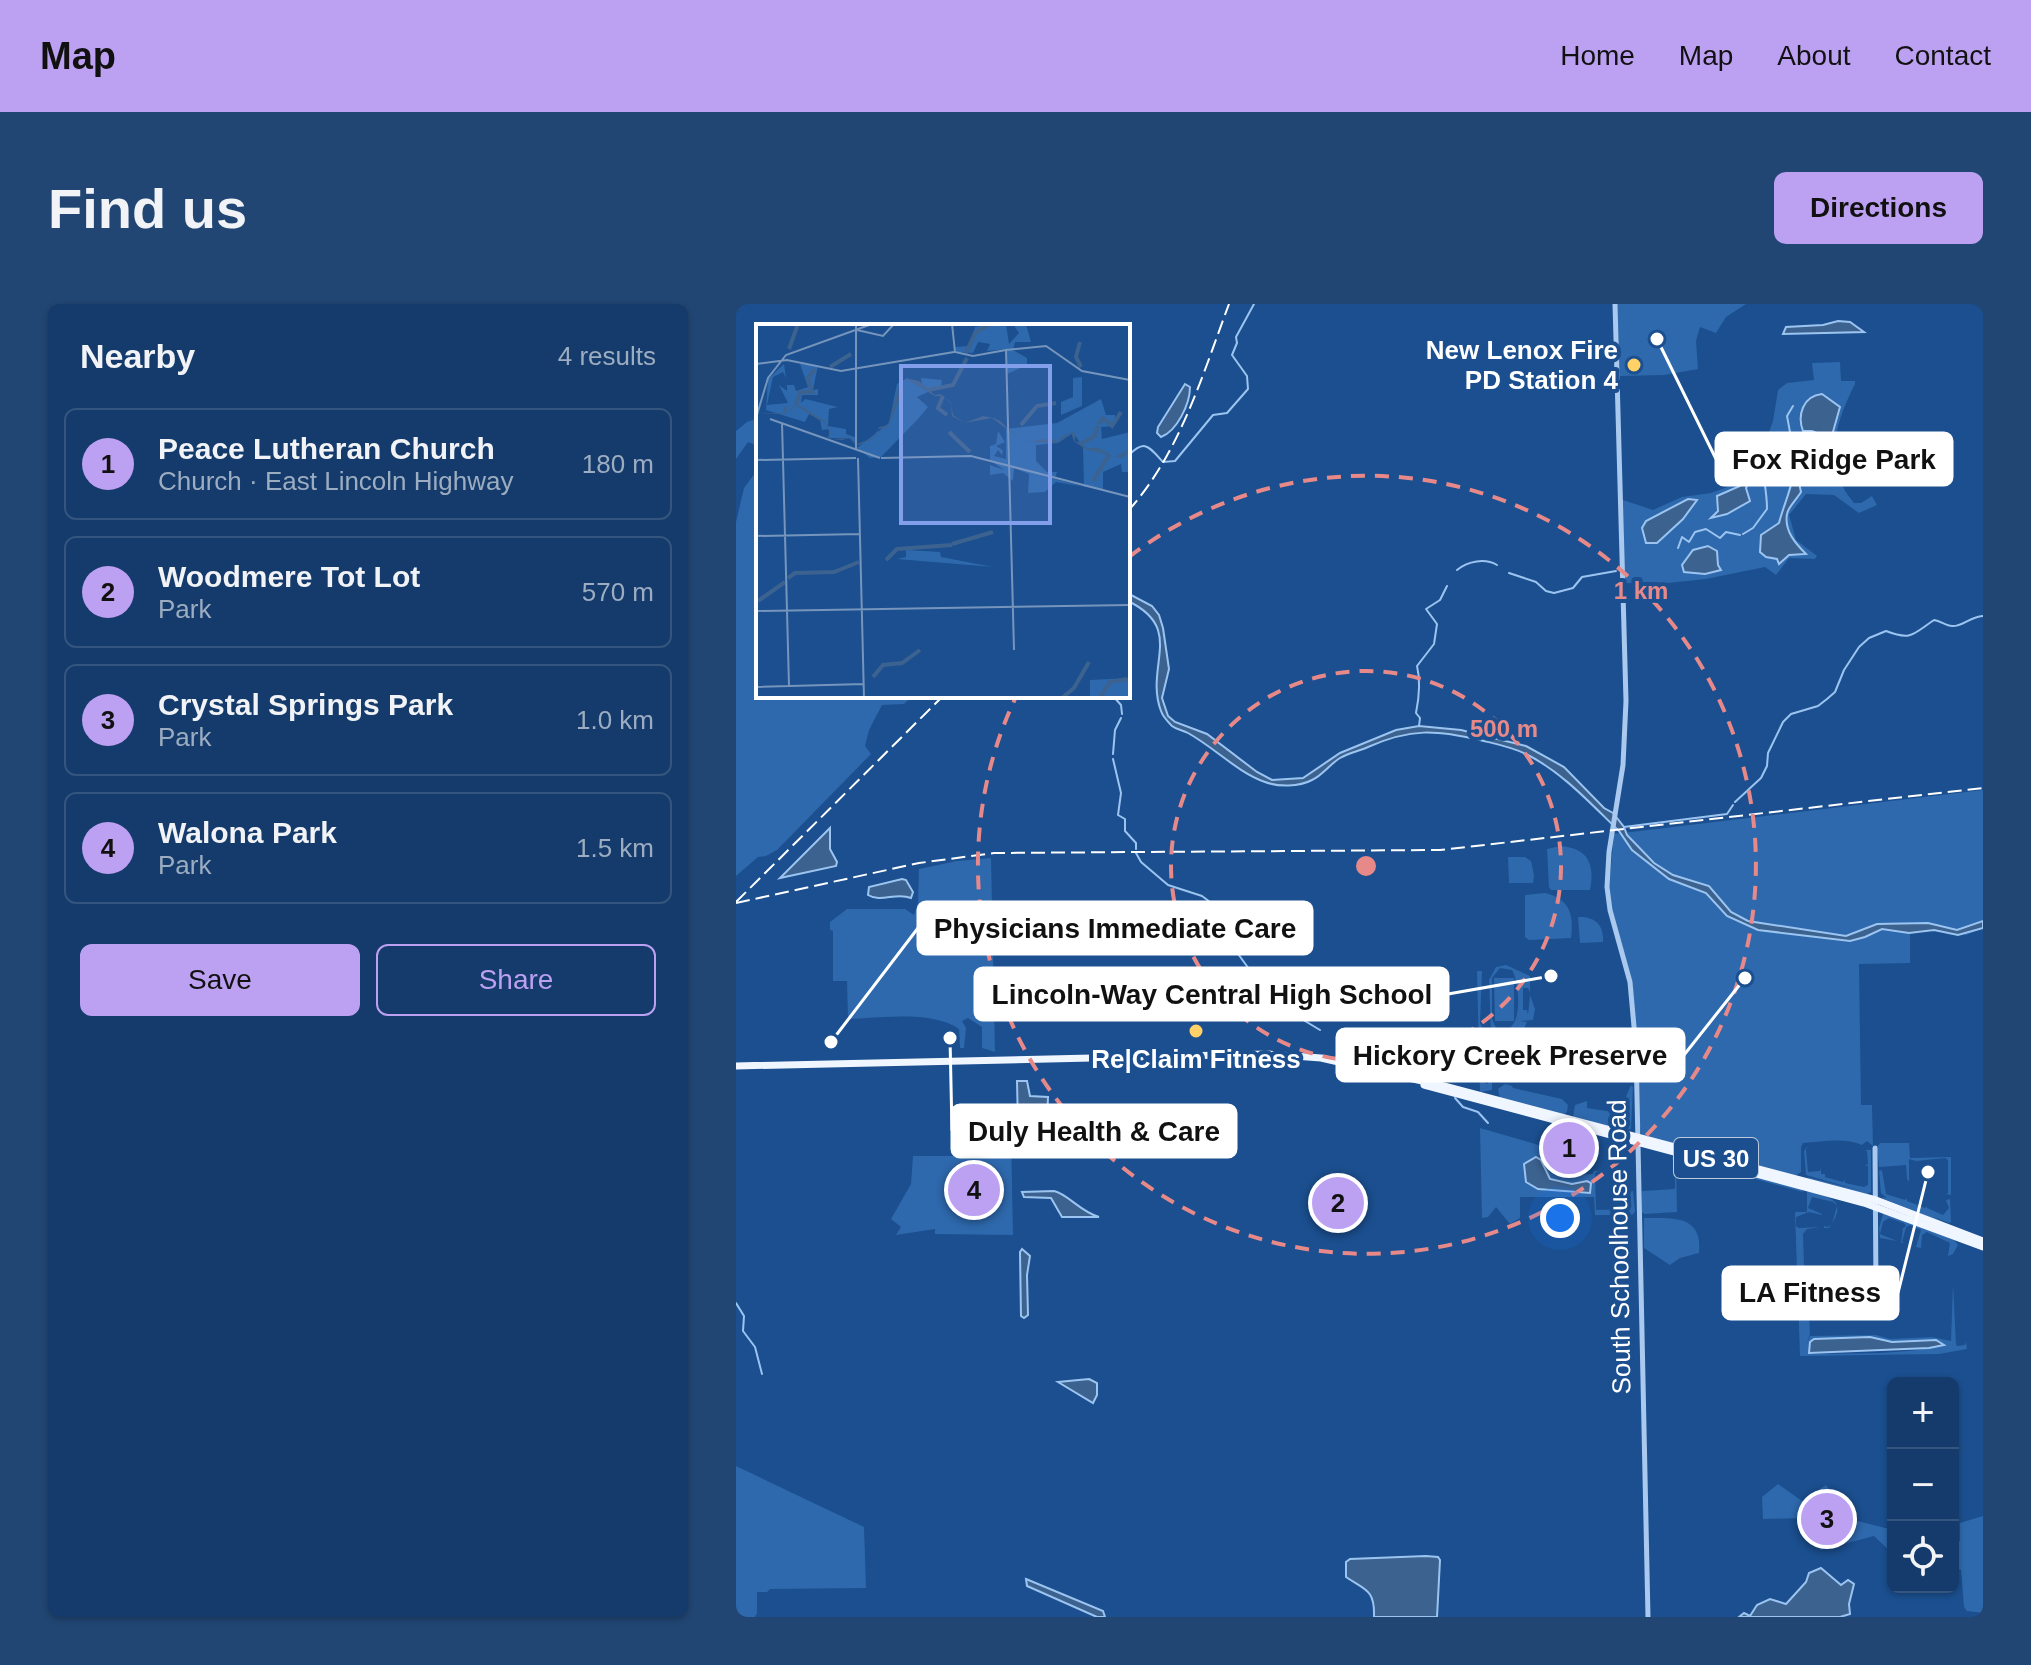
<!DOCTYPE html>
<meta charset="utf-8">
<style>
body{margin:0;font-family:Arial,sans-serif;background:#214673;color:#f1f3f6}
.controls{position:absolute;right:24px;bottom:24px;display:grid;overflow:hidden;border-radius:12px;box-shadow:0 2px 6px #0004}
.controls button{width:72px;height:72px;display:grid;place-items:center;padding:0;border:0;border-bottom:2px solid #33557e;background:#143b6b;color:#f1f3f6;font:40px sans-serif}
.you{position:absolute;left:824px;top:914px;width:28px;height:28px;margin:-20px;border:6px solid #fff;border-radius:50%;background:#1a73e8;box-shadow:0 0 0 12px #1a73e833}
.badge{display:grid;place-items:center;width:52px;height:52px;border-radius:50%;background:#bca0f2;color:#111;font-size:26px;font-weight:700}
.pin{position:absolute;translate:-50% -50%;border:4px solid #fff;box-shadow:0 2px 8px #0006}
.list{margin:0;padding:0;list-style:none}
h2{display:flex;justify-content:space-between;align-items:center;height:104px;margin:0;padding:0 32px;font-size:34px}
h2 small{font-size:26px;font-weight:400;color:#9dadc1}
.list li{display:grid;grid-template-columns:52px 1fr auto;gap:24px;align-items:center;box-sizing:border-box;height:112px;margin:0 16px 16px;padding:0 16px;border:2px solid #33557e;border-radius:12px}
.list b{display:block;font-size:30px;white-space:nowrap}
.list p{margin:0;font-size:26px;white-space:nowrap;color:#9dadc1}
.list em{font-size:26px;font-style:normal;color:#9dadc1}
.actions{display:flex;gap:16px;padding:24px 32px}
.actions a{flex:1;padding:18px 0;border:2px solid #bca0f2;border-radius:12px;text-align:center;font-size:28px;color:#bca0f2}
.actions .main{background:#bca0f2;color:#111}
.icon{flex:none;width:44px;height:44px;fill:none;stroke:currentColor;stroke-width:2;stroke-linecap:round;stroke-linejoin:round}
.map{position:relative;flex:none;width:1247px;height:1313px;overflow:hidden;border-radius:12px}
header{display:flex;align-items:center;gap:48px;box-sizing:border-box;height:112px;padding:0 40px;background:#bca0f2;color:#111}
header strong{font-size:38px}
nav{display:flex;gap:44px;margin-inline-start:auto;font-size:28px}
.intro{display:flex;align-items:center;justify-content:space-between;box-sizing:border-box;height:192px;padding:0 48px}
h1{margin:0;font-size:56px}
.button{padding:20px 36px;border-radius:12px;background:#bca0f2;color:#111;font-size:28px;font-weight:700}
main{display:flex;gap:48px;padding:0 48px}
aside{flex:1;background:#143b6b;border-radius:12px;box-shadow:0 2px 6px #0004}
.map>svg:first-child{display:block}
</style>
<header>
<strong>Map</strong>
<nav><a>Home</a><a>Map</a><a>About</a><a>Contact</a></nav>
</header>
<div class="intro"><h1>Find us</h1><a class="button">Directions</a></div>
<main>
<aside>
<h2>Nearby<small>4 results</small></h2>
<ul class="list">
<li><span class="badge">1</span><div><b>Peace Lutheran Church</b><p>Church · East Lincoln Highway</p></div><em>180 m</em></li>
<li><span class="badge">2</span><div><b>Woodmere Tot Lot</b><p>Park</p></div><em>570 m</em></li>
<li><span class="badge">3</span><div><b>Crystal Springs Park</b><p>Park</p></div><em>1.0 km</em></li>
<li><span class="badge">4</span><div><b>Walona Park</b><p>Park</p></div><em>1.5 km</em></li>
</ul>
<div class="actions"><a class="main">Save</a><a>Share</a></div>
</aside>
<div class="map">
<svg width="1247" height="1313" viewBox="0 0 1247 1313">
<rect width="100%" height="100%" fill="#1b4f8f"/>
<g fill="#2e69ad" fill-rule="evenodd">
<polygon points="881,0 1010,0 990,13 980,29 964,23 960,37 962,65 928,71 883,72"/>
<path d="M 1104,58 L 1105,77 L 1119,77 L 1119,80 C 1099,119 1086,162 1118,199 L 1125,199 L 1136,192 L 1141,201 L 1123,209 L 1098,191 L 1070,190 L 1053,211 L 1060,236 L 1081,252 L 1079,255 L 1053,254 L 1040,271 L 1029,263 L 970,275 L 932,279 L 888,279 L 887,196 L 917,206 L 946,193 L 975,189 L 989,184 L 1009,172 L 1016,166 L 1027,145 L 1037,117 L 1042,86 L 1051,79 L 1078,76 L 1076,59 Z"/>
<polygon points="22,114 22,142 12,138 0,155 0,127 11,118"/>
<polygon points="22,165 22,392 176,392 168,400 146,401 133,426 129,442 135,450 41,546 30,552 22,553 0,572 0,218 8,184"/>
<path d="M 1247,486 L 1247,624 L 1230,631 L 1198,626 L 1174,629 L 1174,659 L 1123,660 L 1125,801 L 1136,801 L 1137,842 L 1131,837 L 1126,841 C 1107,833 1086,838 1067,839 L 1065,843 L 1065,868 L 1059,872 L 906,832 L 903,817 L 897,687 L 876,605 L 873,583 L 878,530 Z"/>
<path d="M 824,542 C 852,544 859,560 854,586 L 815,586 L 813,583 L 811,545 Z"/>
<polygon points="772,553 789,553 795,557 798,571 797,579 773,579"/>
<path d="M 255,554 L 259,748 L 246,744 L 246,723 L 232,714 L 226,717 L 230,724 L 228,744 L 224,744 L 223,725 C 196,706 144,714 112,715 L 111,677 L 97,677 L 97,627 L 94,626 L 94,618 L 111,605 L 169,605 L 178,611 L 182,599 L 183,565 L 221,557 Z"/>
<path d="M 809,589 C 834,595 838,611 835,634 L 793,636 L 789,633 L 789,591 Z"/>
<path d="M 842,613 C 859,612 868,621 867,638 L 844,639 Z"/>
<path d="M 770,661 L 794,672 L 794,689 L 792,684 L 787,684 L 787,706 L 791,706 L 792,711 L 794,691 L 799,705 L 797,716 L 784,717 L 791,718 L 785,731 L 786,736 L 763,739 L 755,730 L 753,676 L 760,663 ZM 764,664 L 776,666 C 784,679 789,736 760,724 L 756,715 L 756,674 Z"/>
<polygon points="741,667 746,667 744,719 754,738 745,741 745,776 751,780 756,775 756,786 744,788"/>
<polygon points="758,674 778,674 778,717 759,717"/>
<polygon points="769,780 776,782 777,784 826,795 832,801 831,808 827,811 764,795 762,785"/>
<polygon points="895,781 897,783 895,825 887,827 837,813 839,801 851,797 851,804 877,808 886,813 889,811 888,797"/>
<polygon points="744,824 820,846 821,865 836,871 857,870 858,867 862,867 859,869 860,906 893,905 893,888 891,888 897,887 899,908 896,911 859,911 858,893 784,893 784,914 774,920 760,903 752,913 746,914"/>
<polygon points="275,832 277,931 199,930 199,925 160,931 165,923 155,915 175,880 177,852 261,852"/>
<polygon points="1144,839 1173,839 1174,854 1215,853 1215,891 1210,890 1212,889 1212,856 1209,854 1180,857 1173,855 1173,878 1171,875 1170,861 1143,863 1141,843"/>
<polygon points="1072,843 1070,845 1072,868 1084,867 1085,864 1085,870 1089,870 1089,873 1107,878 1109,876 1109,879 1128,883 1132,881 1132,862 1129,862 1132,860 1131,847 1129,846 1135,846 1135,888 1131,890 1074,875 1071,873 1126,887 1070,871 1068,847 1071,843"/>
<polygon points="938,850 1066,885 1067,888 940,854 941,908 909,910 905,908 906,887 939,885 939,873 937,872 939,871 939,857 936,855"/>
<polygon points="1146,866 1150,890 1169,896 1171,894 1171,897 1189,904 1191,902 1191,904 1207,911 1213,904 1210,896 1214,895 1215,918 1213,919 1198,913 1209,919 1148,895 1146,893 1151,894 1145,889 1143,867"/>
<polygon points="590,884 603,884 615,900 590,915"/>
<path d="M 1071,887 C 1094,893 1113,896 1093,924 L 1088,924 L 1088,922 L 1092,923 L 1096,920 L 1101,902 L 1097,898 L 1076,893 L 1072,904 L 1086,910 L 1086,911 L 1073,908 L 1060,913 L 1060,922 L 1063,924 L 1084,923 L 1071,925 L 1067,930 L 1068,961 L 1070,962 L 1068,963 L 1068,983 L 1072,988 L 1074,1030 L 1070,1041 L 1074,1032 L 1140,1031 L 1154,1035 L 1196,1033 L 1215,1037 L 1217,980 L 1220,1040 L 1221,1042 L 1229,1041 L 1230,1038 L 1231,1045 L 1203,1050 L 1064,1052 L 1059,908 L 1071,908 ZM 1134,1033 L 1157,1038 L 1200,1036 L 1208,1041 C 1166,1051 1120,1049 1077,1050 L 1073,1047 L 1074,1038 Z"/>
<polygon points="1154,910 1218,936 1222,941 1217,950 1212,952 1214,939 1191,928 1186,931 1185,944 1180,943 1185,926 1174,921 1170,923 1166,938 1168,939 1165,939 1167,924 1170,922 1168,919 1153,914 1147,918 1144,930 1161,937 1144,934 1143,924 1147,910"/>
<path d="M 908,914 C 936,914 967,910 963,949 L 944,954 L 934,961 L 908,944 Z"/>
<polygon points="0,1162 128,1223 130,1284 34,1285 31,1288 21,1288 21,1309 19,1313 0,1313"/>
<polygon points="1042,1180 1066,1197 1090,1181 1096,1188 1087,1203 1118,1216 1157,1226 1157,1250 1138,1232 1085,1246 1076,1238 1067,1214 1027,1215 1026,1193"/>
<polygon points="1247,1212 1247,1309 1231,1307 1228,1303 1225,1266 1217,1263 1217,1237 1224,1237 1224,1219"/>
</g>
<g fill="#3c6290" stroke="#9cc4f0" stroke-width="2">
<polygon points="1102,17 1114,18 1128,28 1047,30 1050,23 1087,21"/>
<path d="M 449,80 L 454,83 C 454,100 441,127 425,133 L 421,129 L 422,123 Z"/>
<path d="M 1086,90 L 1104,103 L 1095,135 L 1076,127 L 1067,127 C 1061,111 1067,92 1086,90 Z"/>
<polygon points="1018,168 1010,184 1014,197 991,210 975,214 982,207 981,192 1004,182"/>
<path d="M 1057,172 L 1062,174 L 1065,188 C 1061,195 1052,203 1051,210 C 1048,227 1060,240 1070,250 L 1053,251 L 1043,260 L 1041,255 L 1030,253 L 1024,248 L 1025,231 L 1043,219 C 1047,203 1054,189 1057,172 Z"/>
<polygon points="952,195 961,196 947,215 921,239 910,239 906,224 910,217"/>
<polygon points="972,242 981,247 982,261 985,266 969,270 948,268 946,261 957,246"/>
<path d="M 392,284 L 395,291 L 416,302 L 423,311 L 427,324 L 433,365 L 426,394 L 432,412 L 439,418 L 471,430 L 521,468 L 536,476 L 567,474 L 604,449 L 660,426 L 683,422 L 725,426 L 790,442 L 828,463 L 868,504 L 877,509 L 888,523 L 891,531 L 918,559 L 937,571 L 973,582 L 995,608 L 1012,617 L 1110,632 L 1141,620 L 1192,619 L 1221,626 L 1247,617 L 1247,624 L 1222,631 L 1198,626 L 1173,629 L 1146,625 L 1129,633 L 1114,637 L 1022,626 L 991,612 L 970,589 L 933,575 L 896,546 L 883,527 C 854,499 826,468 790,450 C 776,443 760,440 744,436 C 700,426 675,424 632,443 C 623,447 613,449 604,454 C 594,460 586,472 576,476 C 563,483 542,483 529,478 C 501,468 479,444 452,429 C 447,426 441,426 436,422 C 432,418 427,413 425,407 C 408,362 450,325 392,297 Z"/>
<polygon points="94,524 94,545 101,558 100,562 44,574"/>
<path d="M 166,575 L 170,576 L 177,588 L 175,594 C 160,588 145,599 132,591 L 133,583 Z"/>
<polygon points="281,777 291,777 294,792 312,793 311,818 295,819 286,824 282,822"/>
<polygon points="800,853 805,856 814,875 836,880 851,877 855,879 854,889 802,885 790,878 788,860"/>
<path d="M 318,887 C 332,890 343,907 363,913 L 326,913 L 315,894 L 288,893 L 286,888 Z"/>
<polygon points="286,945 294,952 291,971 292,1011 288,1014 285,1012 284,948"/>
<polygon points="1134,1033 1156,1038 1200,1036 1208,1041 1193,1044 1073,1049 1074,1038 1078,1035"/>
<polygon points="353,1075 361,1079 361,1091 357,1099 322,1078"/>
<path d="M 690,1252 L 702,1253 L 704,1256 L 701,1313 L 638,1313 C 639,1285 629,1286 610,1273 L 610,1258 L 614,1255 Z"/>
<polygon points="1085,1264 1105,1281 1112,1276 1118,1280 1113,1300 1114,1310 1104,1313 1003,1313 1008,1309 1014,1312 1021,1301 1034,1295 1050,1300 1070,1278 1073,1269"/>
<polygon points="290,1275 367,1307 369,1313 361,1313 291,1282"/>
</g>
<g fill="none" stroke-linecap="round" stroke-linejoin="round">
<g stroke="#9cc4f0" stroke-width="2">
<path d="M 392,152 C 409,134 413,143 427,158 L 439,157 L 477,111 L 491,109 L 512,85 L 511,72 L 496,51 L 501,39 L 500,33 L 518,0"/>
<path d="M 1007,230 L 1017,224 L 1031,205 C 1031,165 1012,152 1054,128 L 1051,112 L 1057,102"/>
<polyline points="942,244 946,233 953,238 959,228 970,225 984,234 990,228 1004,231"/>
<path d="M 721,266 C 732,257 749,254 761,261"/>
<polyline points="773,269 800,278 810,287 818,289 837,284 846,273 880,267"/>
<polyline points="377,392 385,401 386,410"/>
<path d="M 683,422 L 684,414 L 680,409 C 683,394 685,378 681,362 L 698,340 L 701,320 L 690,305 L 704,296 L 711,282"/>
<polyline points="377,450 379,426 385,414"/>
<polyline points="377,455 385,489 382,511 389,515 389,527 400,539 400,545"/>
<path d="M 999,498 L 1025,474 L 1031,462 L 1032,449 L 1047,418 L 1055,410 L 1082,402 L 1091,395 L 1099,388 L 1108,366 L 1123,343 L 1133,334 L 1150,327 C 1176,337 1177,330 1198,316 C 1205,317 1210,322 1216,322 C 1226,323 1233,313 1247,312"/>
<polyline points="888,523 991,510 997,501"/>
<polyline points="400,549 405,558 432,581 466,592 474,598 479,603 492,636 513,665 535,687 553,695 564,714 584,726"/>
<polyline points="719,794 727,803 742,808 752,819"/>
<polyline points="0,999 8,1012 7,1027 19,1043 26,1070"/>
</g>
<g stroke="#a9c9ee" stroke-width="5">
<polyline points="879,0 890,397 887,461 873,548 871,583 874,606 894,678 900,745 912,1313"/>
<polyline points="1139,844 1140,985"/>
</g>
<g stroke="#f0f6ff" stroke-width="7">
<polyline points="0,762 531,750 585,754 708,782 1140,896 1247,937"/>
<polyline points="688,781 1128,899 1247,943"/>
</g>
<g stroke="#fff" stroke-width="2" stroke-dasharray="14 6" stroke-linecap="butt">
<path d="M 392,207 C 444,149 466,72 493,0"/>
<polyline points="0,598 207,392"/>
<polyline points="0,599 183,559 258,549 704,546 1247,484"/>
</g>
</g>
<g fill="none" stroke="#e88989" stroke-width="4" stroke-dasharray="14 10">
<circle cx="630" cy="562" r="195"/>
<path d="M393 253A389 389 0 1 1 279 395"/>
</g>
<g fill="#ffd166" stroke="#1b4f8f" stroke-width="3">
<circle cx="898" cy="61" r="8"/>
<circle cx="460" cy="727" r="8"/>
</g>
<g text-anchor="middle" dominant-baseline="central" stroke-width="8" stroke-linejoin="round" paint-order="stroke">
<rect fill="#1b4f8f" stroke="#bbcadd" stroke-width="2" x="938" y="834" width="84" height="40" rx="6"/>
<g font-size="24" font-weight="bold" fill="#fff">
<text x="980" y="854">US 30</text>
</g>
<g font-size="26" font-weight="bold" fill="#fff" stroke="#1b4f8f" text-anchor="end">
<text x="882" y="46">New Lenox Fire<tspan x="882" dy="30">PD Station 4</tspan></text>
<text x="460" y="755" text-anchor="middle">Re|Claim Fitness</text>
</g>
<g font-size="26" fill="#fff" stroke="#1b4f8f">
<text transform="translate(883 943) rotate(-91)">South Schoolhouse Road</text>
</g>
</g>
<g transform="translate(20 20)">
<rect width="374" height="374" fill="#1b4f8f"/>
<path d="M 231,0 L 250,0 L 253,20 L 263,9 L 257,0 L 270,0 L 275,18 L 259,18 L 257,26 L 271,34 L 271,41 L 251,50 L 251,25 L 231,27 L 234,20 L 222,18 L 217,29 L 201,28 L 199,23 L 214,22 L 219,3 ZM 28,40 L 30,54 L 27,48 L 17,53 L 11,81 L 32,79 L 23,61 L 31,67 L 31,61 L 38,61 L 40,67 L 52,63 L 44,40 L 62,41 L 57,66 L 62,65 L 62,71 L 46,71 L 45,79 L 49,75 L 82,83 L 73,85 L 72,102 L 90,105 L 90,110 L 101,114 L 99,119 L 94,114 L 73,114 L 73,105 L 66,106 L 64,95 L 54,88 L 49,98 L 10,86 L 12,55 ZM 326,53 L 326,82 L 305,91 L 305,78 L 317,73 L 317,54 ZM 165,54 L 186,56 L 185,62 L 161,73 L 172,83 L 161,96 L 125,133 L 114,134 L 101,124 L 133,99 L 141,60 L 151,54 L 166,62 ZM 345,75 L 350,91 L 359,91 L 359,102 L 345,103 L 346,115 L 374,108 L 374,148 L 366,148 L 365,140 L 347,148 L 347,166 L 300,158 L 289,168 L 272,169 L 273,150 L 258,144 L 257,157 L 247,149 L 234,151 L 234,141 L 248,146 L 234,136 L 234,122 L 240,120 L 242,107 L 249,118 L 240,122 L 245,125 L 247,127 L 246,131 L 242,126 L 238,132 L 250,135 L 250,105 L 301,99 ZM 317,109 L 327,123 L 328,163 L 284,151 L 299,154 L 301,148 L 291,148 L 280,137 L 280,121 L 302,119 ZM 150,226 L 184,228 L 185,233 L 237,243 L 141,235 L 150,233 ZM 374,354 L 374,374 L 334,374 L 334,356 Z" fill="#2e69ad" fill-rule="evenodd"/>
<path d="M 153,55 L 163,57 L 179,71 L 184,70 L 187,72 L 195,79 L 197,91 L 209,99 L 227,92 L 238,94 L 244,97 L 264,115 L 277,118 L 282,116 L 296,115 L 301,118 L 306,112 L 316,108 L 319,110 L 319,117 L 326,119 L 330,124 L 342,124 L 351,128 L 358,133 L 374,125 L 367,134 L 359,133 L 329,125 L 318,117 L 315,109 L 302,119 L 278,118 L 264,115 L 236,94 L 209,99 L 196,92 L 195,80 L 187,72 L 179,72 L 152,56 L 143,63 L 144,74 L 133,101 L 130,104 L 122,105 L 120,112 L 117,115 L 103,121 L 99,120 L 93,114 L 86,116 L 75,115 L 71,113 L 74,109 L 68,98 L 63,96 L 45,85 L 41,82 L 29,90 L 1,89 L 27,89 L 27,85 L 32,81 L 29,90 L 38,82 L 43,81 L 69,97 L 75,109 L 72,112 L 75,115 L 94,114 L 101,120 L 117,114 L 123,103 L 132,101 L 143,62 Z" fill="#3c6290"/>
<path fill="none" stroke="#3c6290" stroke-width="4" d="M 324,18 L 320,33 L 325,43M 33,25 L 42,0M 210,29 L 219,9 L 234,0M 74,43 L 95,30M 172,66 L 197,61 L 211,34M 187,72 L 182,84 L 191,91M 40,81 L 44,68 L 56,68 L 52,54 L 59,45M 343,100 L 347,94 L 356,102 L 365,88M 265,101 L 281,82 L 300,79M 193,108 L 214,128M 326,119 L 339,112 L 342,102M 337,157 L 353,131M 196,220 L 237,208M 130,236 L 141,225 L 196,221M 32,254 L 39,249 L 78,248 L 103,238M 2,277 L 29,258M 117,353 L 127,341 L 146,339 L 164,326M 306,374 L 318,364 L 333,338M 344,374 L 354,358 L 371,355"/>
<path fill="none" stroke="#7695bc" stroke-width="2" d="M 196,0 L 199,28 L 217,32 L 250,26 L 258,326M 101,6 L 127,12 L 138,0M 250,26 L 290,22 L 326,47 L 374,56M 0,40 L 31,36 L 85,47 L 198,28M 0,94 L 12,54 L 30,31 L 116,0M 14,95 L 124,134M 26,99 L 33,362M 100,125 L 100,0M 102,134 L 108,374M 125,134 L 215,132 L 374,173M 0,136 L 100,134M 0,212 L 104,210M 0,287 L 374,281M 0,363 L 108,360"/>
<path fill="#839eea" fill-opacity="0.15" stroke="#839eea" stroke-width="4" d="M 145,42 L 294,42 L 294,199 L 145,199 Z"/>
<rect width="374" height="374" fill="none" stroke="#fff" stroke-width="4"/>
</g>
<circle cx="630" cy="562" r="12" fill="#e88989" stroke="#1b4f8f" stroke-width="4"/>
<g font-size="24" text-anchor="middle" font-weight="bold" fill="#e88989" stroke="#1b4f8f" stroke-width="8" stroke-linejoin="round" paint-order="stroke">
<text x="905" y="295">1 km</text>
<text x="768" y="433">500 m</text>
</g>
<path fill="none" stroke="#fff" stroke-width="3" d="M921 35L980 155M95 738L182 624M815 672L712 690M1009 674L948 751M214 734L216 827M1192 868L1162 989"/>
<g fill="#fff" stroke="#1b4f8f" stroke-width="3">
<circle cx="921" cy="35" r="8"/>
<circle cx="95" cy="738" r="8"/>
<circle cx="815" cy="672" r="8"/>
<circle cx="1009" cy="674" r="8"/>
<circle cx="214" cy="734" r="8"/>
<circle cx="1192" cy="868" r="8"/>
</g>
<g fill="#fff" stroke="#fff" stroke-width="3">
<rect x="980" y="129" width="236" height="52" rx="8"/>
<rect x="182" y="598" width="394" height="52" rx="8"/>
<rect x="239" y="664" width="473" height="52" rx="8"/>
<rect x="601" y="725" width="347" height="52" rx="8"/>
<rect x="216" y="801" width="284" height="52" rx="8"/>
<rect x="987" y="963" width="175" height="52" rx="8"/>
</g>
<g font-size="28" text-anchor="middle" font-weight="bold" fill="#111">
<text x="1098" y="165">Fox Ridge Park</text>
<text x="379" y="634">Physicians Immediate Care</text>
<text x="476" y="700">Lincoln-Way Central High School</text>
<text x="774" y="761">Hickory Creek Preserve</text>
<text x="358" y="837">Duly Health &amp; Care</text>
<text x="1074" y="998">LA Fitness</text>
</g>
</svg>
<div class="controls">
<button>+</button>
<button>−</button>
<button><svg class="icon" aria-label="locate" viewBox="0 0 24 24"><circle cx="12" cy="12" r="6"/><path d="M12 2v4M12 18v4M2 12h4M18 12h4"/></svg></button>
</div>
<div class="you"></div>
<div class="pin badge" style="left:833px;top:844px">1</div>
<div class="pin badge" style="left:602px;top:899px">2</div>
<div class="pin badge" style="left:1091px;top:1215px">3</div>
<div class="pin badge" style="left:238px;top:886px">4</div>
</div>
</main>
